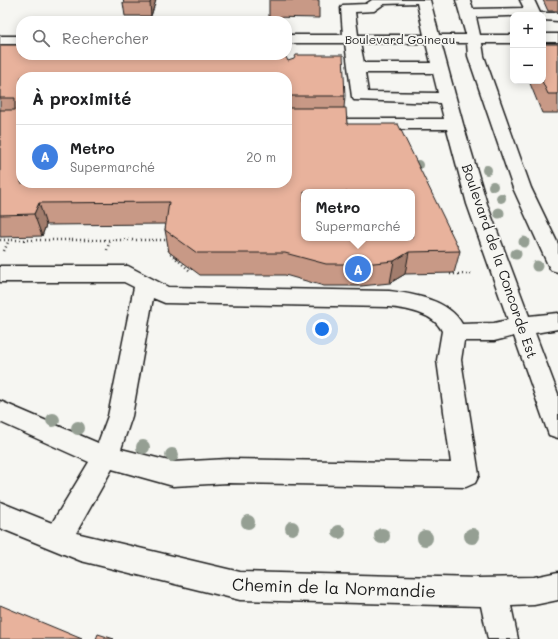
<!DOCTYPE html>
<html lang="fr">
<meta charset="utf-8">
<style>
body{margin:0;font-family:Mali,sans-serif;background:#f6f6f6;color:#202124}
.controls{position:absolute;right:12px;top:12px;display:grid;overflow:hidden;border-radius:8px;box-shadow:0 2px 10px #0003}
.controls button{width:36px;height:36px;display:grid;place-items:center;padding:0;border:0;border-bottom:1px solid #e0e0e0;background:#fff;color:#202124;font:20px sans-serif}
.you{position:absolute;left:322px;top:329px;width:14px;height:14px;margin:-10px;border:3px solid #fff;border-radius:50%;background:#1a73e8;box-shadow:0 0 0 6px #1a73e833}
.badge{display:grid;place-items:center;width:26px;height:26px;border-radius:50%;background:#2563eb;color:#fff;font-size:13px;font-weight:700}
.pin{position:absolute;translate:-50% -50%;border:2px solid #fff;box-shadow:0 1px 4px #0006}
.popup{position:absolute;left:301px;top:189px;width:114px;height:52px;box-sizing:border-box;display:grid;place-content:center;border-radius:8px;background:#fff;filter:drop-shadow(0 1px 3px #0005);font-size:13px;white-space:nowrap;color:#757577}
.popup b{font-size:15px;color:#202124}
.popup::after{content:'';position:absolute;left:50%;top:100%;margin-left:-8px;border:8px solid transparent;border-top-color:#fff}
.list{margin:0;padding:0;list-style:none}
h2{display:flex;justify-content:space-between;align-items:center;height:52px;margin:0;padding:0 16px;font-size:17px}
h2 small{font-size:13px;font-weight:400;color:#757577}
.list li{display:grid;grid-template-columns:26px 1fr auto;gap:12px;align-items:center;box-sizing:border-box;height:64px;padding:0 16px;border-top:1px solid #e0e0e0}
.list b{display:block;font-size:15px;white-space:nowrap}
.list p{margin:0;font-size:13px;white-space:nowrap;color:#757577}
.list em{font-size:13px;font-style:normal;color:#757577}
.icon{flex:none;width:22px;height:22px;fill:none;stroke:currentColor;stroke-width:2;stroke-linecap:round;stroke-linejoin:round}
.map{position:relative;flex:none;width:558px;height:639px;overflow:hidden}
.search{position:absolute;background:#fff;box-shadow:0 2px 10px #0003;left:16px;top:16px;width:276px;height:44px;display:flex;align-items:center;gap:10px;box-sizing:border-box;padding:0 14px;border-radius:16px;color:#757577;font-size:15px}
.panel{position:absolute;background:#fff;box-shadow:0 2px 10px #0003;left:16px;top:72px;width:276px;height:116px;border-radius:16px}
.map>svg:first-child{display:block}
</style>
<div class="map">
<svg width="558" height="639" viewBox="0 0 558 639">
<rect width="100%" height="100%" fill="#f6f6f2"/>
<filter id="ink" filterUnits="userSpaceOnUse"><feTurbulence type="fractalNoise" baseFrequency=".025" numOctaves="2"/><feDisplacementMap in="SourceGraphic" scale="8" xChannelSelector="R" yChannelSelector="G"/><feConvolveMatrix kernelMatrix="1 2 1 2 8 2 1 2 1" color-interpolation-filters="sRGB"/></filter>
<g filter="url(#ink)">
<g fill="none" stroke-linecap="round" stroke-linejoin="round">
<defs>
<g id="minor">
<path d="M 372,0 L 430,0 L 439,35 L 466,35 L 456,0 L 470,0 L 473,9 L 524,8 L 520,0 L 534,0 L 540,13 L 558,13 L 558,21 L 543,20 L 543,15 L 476,17 L 480,35 L 513,35 L 513,43 L 482,43 L 484,56 L 531,188 L 558,244 L 558,272 L 551,270 L 548,265 L 513,188 L 468,56 L 467,43 L 441,43 L 463,124 L 487,204 L 529,316 L 558,313 L 558,329 L 535,333 L 558,394 L 558,438 L 549,435 L 546,427 L 514,336 L 494,341 L 464,341 L 461,360 L 479,475 L 475,483 L 466,487 L 228,483 L 173,486 L 112,469 L 76,533 L 240,572 L 478,578 L 534,577 L 558,572 L 558,600 L 534,605 L 511,606 L 518,639 L 488,639 L 481,606 L 240,600 L 81,561 L 0,528 L 0,502 L 52,523 L 89,462 L 0,422 L 0,401 L 98,443 L 108,416 L 134,287 L 124,282 L 0,282 L 0,266 L 128,266 L 168,287 L 389,291 C 414,294 449,300 462,324 L 494,323 L 508,320 L 467,204 L 447,129 L 287,129 L 287,119 L 444,119 L 440,103 L 354,100 L 352,97 L 345,43 L 287,43 L 287,35 L 343,35 L 341,8 L 343,5 L 366,4 ZM 417,3 L 424,35 L 358,35 L 355,12 L 374,11 L 384,4 ZM 360,43 L 426,43 L 431,63 L 364,63 ZM 365,73 L 433,73 L 438,93 L 368,92 ZM 153,298 L 165,303 L 389,307 C 406,309 434,313 442,331 L 437,360 L 451,463 L 228,459 L 173,462 L 121,449 L 132,416 Z"/>
<rect x="543" y="34" width="15" height="8"/>
<rect x="0" y="36" width="21" height="8"/>
</g>
</defs>
<use href="#minor" stroke="#1c1c1c" stroke-width="3"/>
<g stroke="#1c1c1c" stroke-width="2.5" stroke-dasharray="1 3" stroke-linecap="butt">
<polyline points="0,240 169,240"/>
<polyline points="107,250 110,240"/>
<polyline points="169,250 169,252 190,271"/>
<polyline points="4,251 9,240"/>
<polyline points="450,274 473,274"/>
</g>
<use href="#minor" fill="#f6f6f2" fill-rule="evenodd"/>
</g>
<g fill="#959f93">
<circle cx="418" cy="165" r="5"/>
<circle cx="487" cy="170" r="5"/>
<circle cx="493" cy="186" r="5"/>
<circle cx="501" cy="198" r="5"/>
<circle cx="499" cy="213" r="5.5"/>
<circle cx="524" cy="242" r="5.5"/>
<circle cx="516" cy="254" r="5.5"/>
<circle cx="537" cy="266" r="5.5"/>
<circle cx="53" cy="420" r="7"/>
<circle cx="78" cy="428" r="7"/>
<circle cx="143" cy="447" r="7"/>
<circle cx="172" cy="455" r="7"/>
<circle cx="248" cy="522" r="7"/>
<circle cx="292" cy="528" r="7"/>
<circle cx="339" cy="532" r="7"/>
<circle cx="382" cy="536" r="8"/>
<circle cx="472" cy="536" r="8"/>
<circle cx="425" cy="538" r="8"/>
</g>
<g fill="#c89986" stroke="#1c1c1c">
<polygon points="124,0 156,0 151,16 125,16 123,3"/>
<polygon points="269,0 319,0 319,18 269,17"/>
<polygon points="543,0 558,0 558,11 548,11"/>
<polygon points="558,44 558,113 542,113 529,81 543,81"/>
<polygon points="0,45 288,61 345,96 344,108 347,124 460,251 454,273 405,274 390,283 361,286 324,286 285,275 200,275 169,252 165,230 166,224 46,225 42,236 0,237"/>
</g>
<g fill="#a27d6d" stroke="#1c1c1c">
<polygon points="151,0 156,0 151,16 150,3"/>
<polygon points="39,203 46,225 42,236 34,214"/>
<polygon points="409,252 405,274 390,283 394,261"/>
</g>
<g fill="#e8b29c" stroke="#1c1c1c" fill-rule="evenodd">
<polygon points="124,0 151,0 150,3 123,3"/>
<polygon points="543,44 558,44 558,94 548,94 542,81 543,81"/>
<path d="M 0,45 L 21,45 L 21,55 L 272,55 L 286,57 L 288,61 L 294,59 L 296,55 L 343,55 L 345,96 L 287,96 L 287,98 L 287,77 L 21,77 L 21,183 L 287,183 L 287,108 L 346,108 L 347,124 L 398,124 L 460,251 L 409,252 L 394,261 L 364,264 L 326,264 L 285,253 L 197,253 L 165,230 L 169,202 L 39,203 L 34,214 L 0,215 L 0,110 L 15,110 L 15,98 L 0,98 ZM 304,192 L 412,192 L 412,238 L 304,238 Z"/>
<polygon points="0,605 82,639 0,639"/>
<polygon points="98,634 114,639 96,639"/>
</g>
</g>
<g text-anchor="middle" dominant-baseline="central" stroke-width="3.5" stroke-linejoin="round" paint-order="stroke">
<g font-size="12" fill="#1c1c1c" stroke="#f6f6f2">
<text x="400" y="39">Boulevard Goineau</text>
</g>
<g font-size="14" fill="#1c1c1c" stroke="#f6f6f2">
<text transform="translate(500 261) rotate(71)">Boulevard de la Concorde Est</text>
</g>
<g font-size="17" fill="#1c1c1c" stroke="#f6f6f2">
<text transform="translate(334 587) rotate(2)">Chemin de la Normandie</text>
</g>
</g>
</svg>
<div class="controls">
<button>+</button>
<button>−</button>
</div>
<div class="you"></div>
<div class="pin badge" style="left:358px;top:269px;background:#3f7fe0">A</div>
<div class="popup"><b>Metro</b>Supermarché</div>
<div class="search"><svg class="icon" aria-label="search" viewBox="0 0 24 24"><circle cx="10" cy="10" r="6"/><path d="M15 15l6 6"/></svg>Rechercher</div>
<section class="panel">
<h2>À proximité<small></small></h2>
<ul class="list">
<li><span class="badge" style="background:#3f7fe0">A</span><div><b>Metro</b><p>Supermarché</p></div><em>20 m</em></li>
</ul>
</section>
</div>
